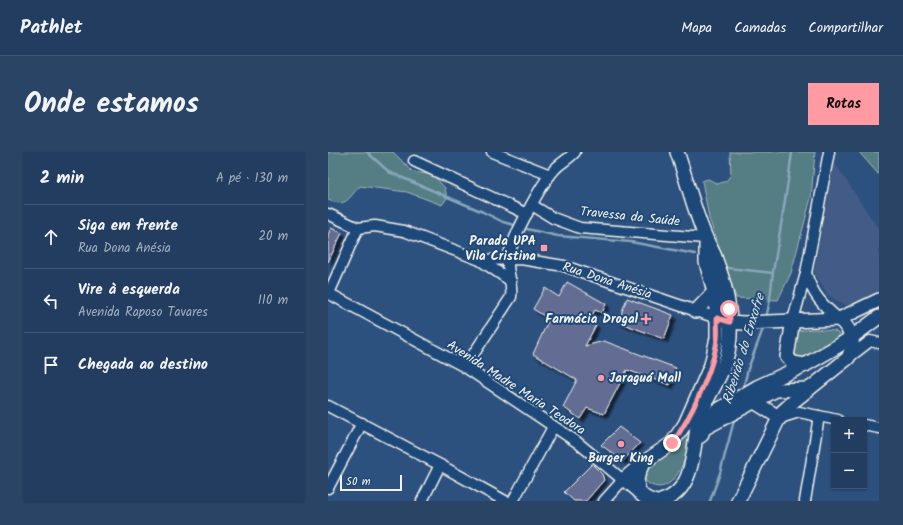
<!DOCTYPE html>
<html lang="pt">
<meta charset="utf-8">
<style>
body{margin:0;font-family:Kalam,sans-serif;background:#2a4465;color:#f1f3f6}
.controls{position:absolute;right:12px;bottom:12px;display:grid;overflow:hidden;border-radius:0px;box-shadow:0 1px 3px #0004}
.controls button{width:36px;height:36px;display:grid;place-items:center;padding:0;border:0;border-bottom:1px solid #3f5674;background:#223d5f;color:#f1f3f6;font:20px sans-serif}
.scale{position:absolute;left:12px;bottom:10px;width:62px;box-sizing:border-box;padding-left:4px;border:2px solid #f4f1e8;border-top:0;font-size:11px;line-height:14px;white-space:nowrap;color:#f4f1e8;-webkit-text-stroke:3px #1f4a7a;paint-order:stroke}
.stop{position:absolute;width:12px;height:12px;margin:-9px;border:3px solid #ff9aa2;border-radius:50%;background:#fff}
.stop.end{background:#ff9aa2;border-color:#fff;box-shadow:0 1px 4px #0008}
.list{margin:0;padding:0;list-style:none}
h2{display:flex;justify-content:space-between;align-items:center;height:52px;margin:0;padding:0 16px;font-size:17px}
h2 small{font-size:13px;font-weight:400;color:#a2aebd}
.list li{display:grid;grid-template-columns:26px 1fr auto;gap:12px;align-items:center;box-sizing:border-box;height:64px;padding:0 16px;border-top:1px solid #3f5674}
.list b{display:block;font-size:15px;white-space:nowrap}
.list p{margin:0;font-size:13px;white-space:nowrap;color:#a2aebd}
.list em{font-size:13px;font-style:normal;color:#a2aebd}
.icon{flex:none;width:22px;height:22px;fill:none;stroke:currentColor;stroke-width:2;stroke-linecap:round;stroke-linejoin:round}
.map{position:relative;flex:none;width:551px;height:349px;overflow:hidden;border-radius:0px}
header{display:flex;align-items:center;gap:24px;box-sizing:border-box;height:56px;padding:0 20px;background:#223d5f;border-bottom:1px solid #3f5674}
header strong{font-size:19px}
nav{display:flex;gap:22px;margin-inline-start:auto;font-size:14px}
.intro{display:flex;align-items:center;justify-content:space-between;box-sizing:border-box;height:96px;padding:0 24px}
h1{margin:0;font-size:28px}
.button{padding:10px 18px;border-radius:0px;background:#ff9aa2;color:#111;font-size:14px;font-weight:700}
main{display:flex;gap:24px;padding:0 24px}
aside{flex:1;background:#223d5f;border-radius:0px;box-shadow:0 1px 3px #0004}
.map>svg:first-child{display:block}
</style>
<header>
<strong>Pathlet</strong>
<nav><a>Mapa</a><a>Camadas</a><a>Compartilhar</a></nav>
</header>
<div class="intro"><h1>Onde estamos</h1><a class="button">Rotas</a></div>
<main>
<aside>
<h2>2 min<small>A pé · 130 m</small></h2>
<ul class="list">
<li><svg class="icon" aria-label="ahead" viewBox="0 0 24 24"><path d="M12 20V5M6 11l6-6 6 6"/></svg><div><b>Siga em frente</b><p>Rua Dona Anésia</p></div><em>20 m</em></li>
<li><svg class="icon" aria-label="left" viewBox="0 0 24 24"><path d="M17 20v-9H6M10 6l-5 5 5 5"/></svg><div><b>Vire à esquerda</b><p>Avenida Raposo Tavares</p></div><em>110 m</em></li>
<li><svg class="icon" aria-label="arrive" viewBox="0 0 24 24"><path d="M6 21V4h12l-3 4 3 4H6"/></svg><div><b>Chegada ao destino</b></div></li>
</ul>
</aside>
<div class="map">
<svg width="551" height="349" viewBox="0 0 551 349">
<defs>
<filter id="shadow"><feDropShadow dx="3.5" dy="3.5" stdDeviation="1" flood-color="#0009"/></filter>
</defs>
<rect width="100%" height="100%" fill="#2d517f"/>
<filter id="ink" filterUnits="userSpaceOnUse"><feTurbulence type="fractalNoise" baseFrequency=".025" numOctaves="2"/><feDisplacementMap in="SourceGraphic" scale="8" xChannelSelector="R" yChannelSelector="G"/><feConvolveMatrix kernelMatrix="1 2 1 2 8 2 1 2 1" color-interpolation-filters="sRGB"/></filter>
<g filter="url(#ink)">
<polygon fill="#425c87" points="506,10 551,78 551,140 526,155 512,151 500,143 486,120"/>
<g fill="#557d84" stroke="#a4b7b6">
<path d="M 0,0 L 65,0 L 85,20 L 105,23 L 117,36 L 119,46 L 114,53 L 79,40 L 32,34 C 20,46 19,56 0,48 Z"/>
<polygon points="402,0 487,0 483,46 463,121 450,148 408,146 403,130 392,111 391,96 381,66 374,29 380,27 390,32 398,29 403,23"/>
<polygon points="531,0 551,0 551,23"/>
<polygon points="486,177 507,179 513,184 476,208 467,206 464,201 469,179"/>
<path d="M 358,277 L 366,281 C 360,297 349,345 323,333 C 317,330 315,325 315,318 Z"/>
</g>
<g fill="none" stroke-linecap="round" stroke-linejoin="round">
<g stroke="#87a7ba" stroke-width="2.5">
<polyline points="39,0 61,20 155,60 175,70 190,74"/>
<polyline points="194,76 230,84 303,90 367,102"/>
<polyline points="400,116 445,121"/>
<path d="M 438,165 C 443,150 443,135 445,120 C 452,80 459,40 464,0"/>
<polyline points="415,237 420,217 436,174"/>
<polyline points="382,349 392,321 407,265"/>
</g>
</g>
<g fill="#646d93" stroke="#f4f1e8" filter="url(#shadow)">
<polygon points="3,76 14,81 0,110 0,83"/>
<polygon points="239,130 278,152 274,161 267,158 261,169 268,173 257,194 276,189 348,216 342,233 299,218 276,262 259,256 252,267 235,255 249,228 205,202 221,167 205,157 217,136 231,145"/>
<polygon points="299,146 345,163 336,187 290,170"/>
<polygon points="291,275 312,291 295,309 273,293"/>
<polygon points="264,312 274,322 276,328 258,349 246,349 236,340"/>
</g>
<g fill="none" stroke-linecap="round" stroke-linejoin="round">
<defs>
<g id="minor">
<polyline points="164,0 222,23"/>
<polyline points="86,9 199,62"/>
<polyline points="204,53 225,66 252,76 377,86"/>
<polyline points="0,62 30,76 47,74 76,79 152,108 183,129"/>
<polyline points="152,108 193,107 236,114 389,166"/>
<path d="M 478,121 C 484,142 495,154 511,167"/>
<polyline points="0,141 137,215 249,290 312,342"/>
<polyline points="1,141 30,76"/>
<polyline points="465,168 478,121 501,0"/>
<polyline points="520,206 542,189 551,191"/>
<path d="M 137,215 L 183,145 C 185,132 179,121 180,108 C 182,89 213,32 226,18 C 232,11 241,7 247,0"/>
<polyline points="0,254 112,313 177,349"/>
<polyline points="452,266 471,260 510,268"/>
<polyline points="536,273 551,276"/>
<polyline points="0,336 34,271"/>
<polyline points="94,349 112,313"/>
<polyline points="185,349 225,275"/>
<polyline points="276,349 294,329"/>
<polyline points="477,349 491,264"/>
</g>
<g id="major">
<polyline points="368,159 386,140"/>
<polyline points="394,167 402,170 415,171 511,167 551,148"/>
<polyline points="465,168 459,205 465,211 477,213"/>
<polyline points="425,249 452,266"/>
<polyline points="377,276 448,238 481,237"/>
<polyline points="373,284 376,276 388,259 429,235 477,213 510,194 524,185 551,165"/>
<path d="M 315,312 C 306,327 306,345 326,349"/>
<polyline points="294,329 316,310 344,291 357,272 383,213 389,186 389,166 386,140 378,110 378,92"/>
<path d="M 333,349 C 365,340 365,302 369,275 C 374,248 397,225 401,194 C 405,166 398,134 388,108 C 386,100 381,94 378,86 C 366,59 359,28 349,0"/>
<path d="M 410,349 L 454,260 L 466,249 L 520,206 C 528,191 524,178 511,167"/>
</g>
</defs>
<use href="#minor" stroke="#f4f1e8" stroke-width="13"/>
<use href="#major" stroke="#f4f1e8" stroke-width="16"/>
<use href="#minor" stroke="#1f4a7a" stroke-width="10"/>
<use href="#major" stroke="#1f4a7a" stroke-width="13"/>
</g>
</g>
<g fill="none" stroke-linecap="round" stroke-linejoin="round" filter="url(#ink)">
<path stroke="#ff9aa2" stroke-width="5" d="M 344,291 C 362,268 386,216 389,187 C 390,180 389,173 389,166 L 402,170 L 401,157"/>
</g>
<g fill="#ff9aa2" stroke="#1f4a7a" stroke-width="1.5">
<rect x="212" y="92" width="8" height="8" rx="2"/>
<path d="M316 161h4v4h4v4h-4v4h-4v-4h-4v-4h4z"/>
<circle cx="273" cy="226" r="4"/>
<circle cx="293" cy="292" r="4"/>
</g>
<g text-anchor="middle" dominant-baseline="central" stroke-width="4" stroke-linejoin="round" paint-order="stroke">
<g font-size="13" fill="#f4f1e8" stroke="#1f4a7a">
<text transform="translate(302 65) rotate(6)">Travessa da Saúde</text>
<text transform="translate(279 129) rotate(18)">Rua Dona Anésia</text>
<text transform="translate(188 236) rotate(33)">Avenida Madre Maria Teodora</text>
</g>
<g font-size="13" font-weight="bold" fill="#f4f1e8" stroke="#1f4a7a" text-anchor="end">
<text x="208" y="89">Parada UPA<tspan x="208" dy="15">Vila Cristina</tspan></text>
<text x="310" y="167">Farmácia Drogal</text>
<text x="281" y="226" text-anchor="start">Jaraguá Mall</text>
<text x="293" y="306" text-anchor="middle">Burger King</text>
</g>
<g font-size="14" font-style="italic" fill="#d9dedc" stroke="#1f4a7a">
<text transform="translate(416 197) rotate(-73)">Ribeirão do Enxofre</text>
</g>
</g>
</svg>
<div class="controls">
<button>+</button>
<button>−</button>
</div>
<div class="scale">50 m</div>
<div class="stop" style="left:401px;top:157px"></div>
<div class="stop end" style="left:344px;top:291px"></div>
</div>
</main>
